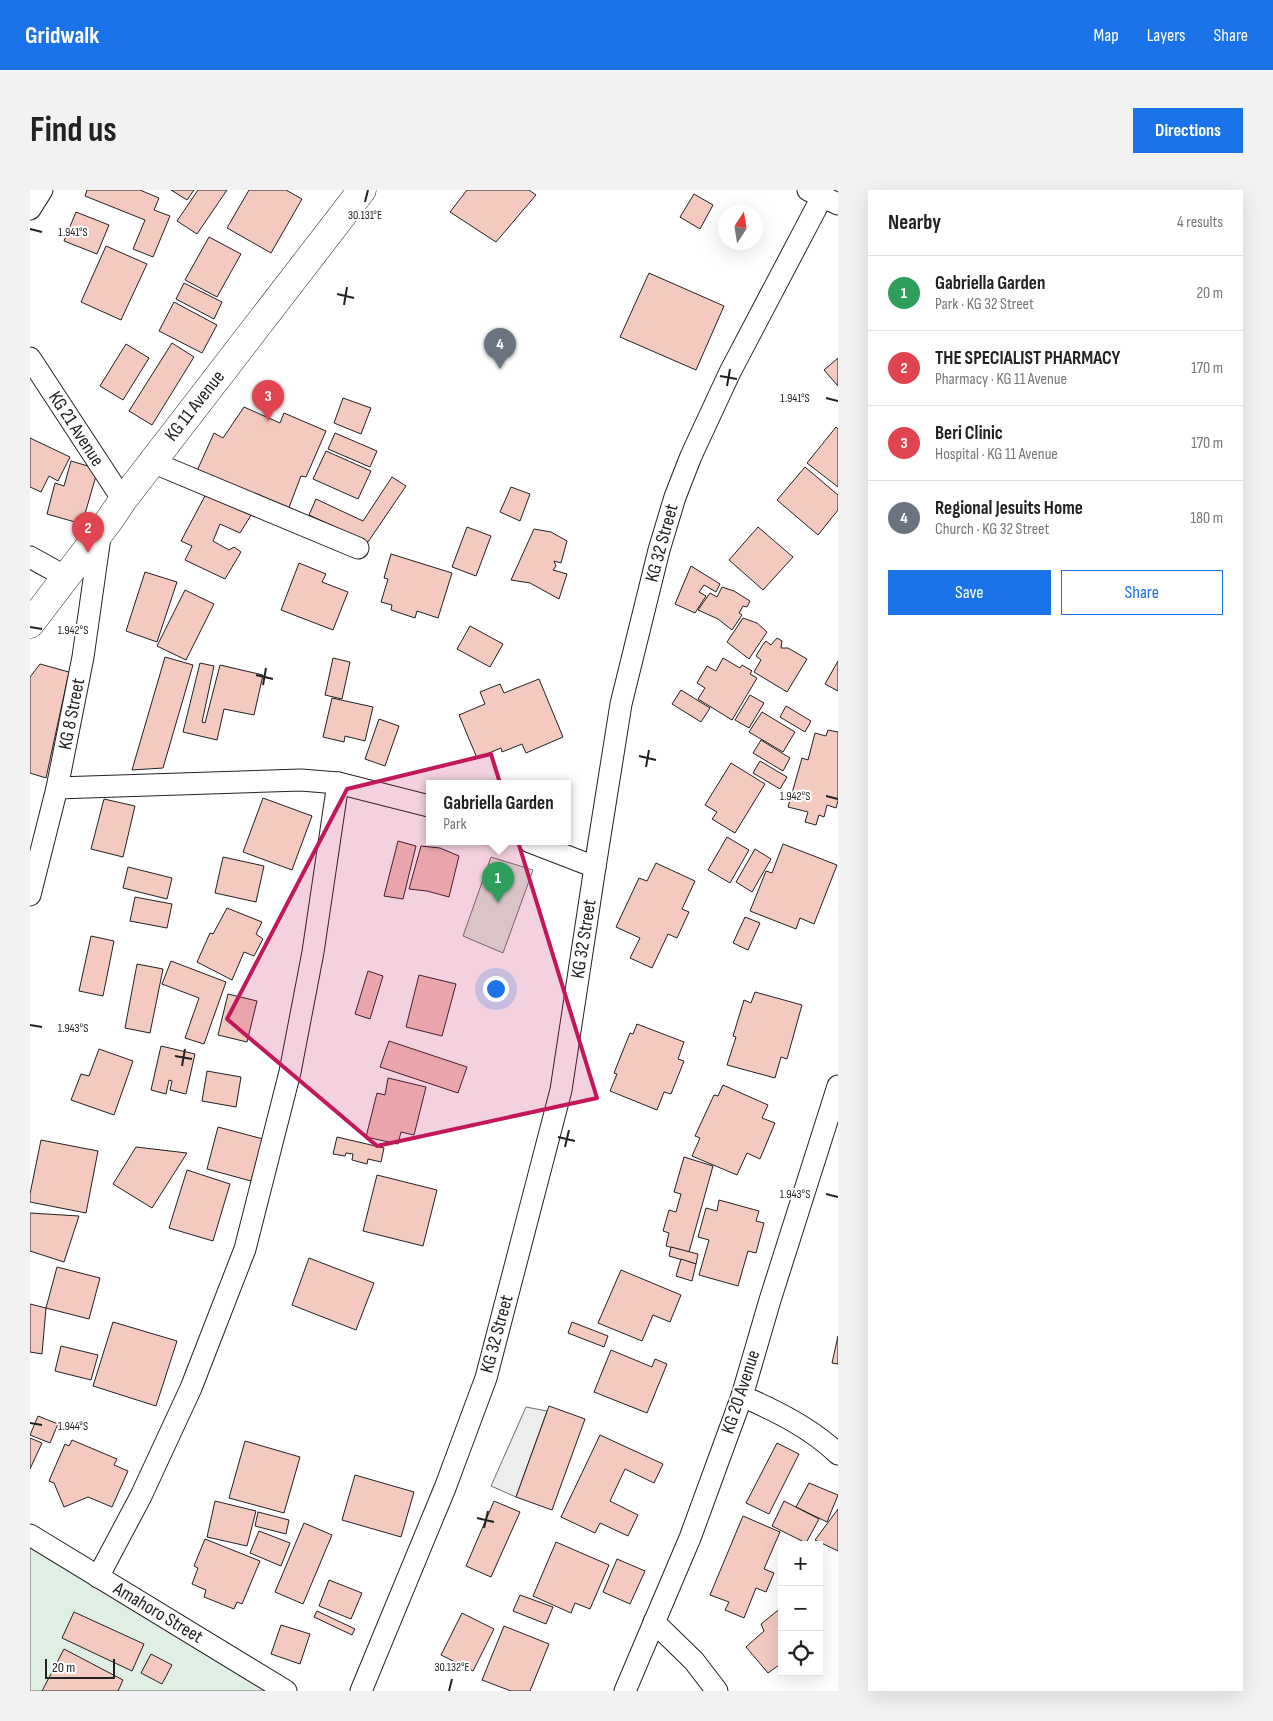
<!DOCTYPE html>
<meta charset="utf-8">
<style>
body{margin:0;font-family:"Sofia Sans Condensed",sans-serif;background:#f2f2f2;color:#222}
.controls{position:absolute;right:15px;bottom:15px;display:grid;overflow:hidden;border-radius:0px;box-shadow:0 5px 20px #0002}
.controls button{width:45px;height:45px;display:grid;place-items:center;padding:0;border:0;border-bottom:1px solid #e0e0e0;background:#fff;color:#222;font:25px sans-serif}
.compass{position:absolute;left:688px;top:15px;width:45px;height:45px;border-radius:50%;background:#fff;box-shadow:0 5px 20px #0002;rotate:12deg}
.scale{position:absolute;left:15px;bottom:12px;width:70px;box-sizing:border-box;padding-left:5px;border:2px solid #222;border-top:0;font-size:14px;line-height:18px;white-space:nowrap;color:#222;-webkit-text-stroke:4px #fff;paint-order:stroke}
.you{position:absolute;left:465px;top:798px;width:18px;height:18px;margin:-12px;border:4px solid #fff;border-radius:50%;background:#1a73e8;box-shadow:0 0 0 8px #1a73e833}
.badge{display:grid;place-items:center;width:32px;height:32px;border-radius:50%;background:#1a73e8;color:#fff;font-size:16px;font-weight:700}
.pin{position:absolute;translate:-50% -41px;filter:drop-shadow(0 1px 2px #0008)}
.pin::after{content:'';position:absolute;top:26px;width:18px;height:15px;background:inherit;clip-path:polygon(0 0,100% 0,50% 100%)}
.popup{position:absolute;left:396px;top:590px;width:145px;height:65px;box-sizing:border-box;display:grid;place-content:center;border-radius:0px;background:#fff;filter:drop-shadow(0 1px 4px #0005);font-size:16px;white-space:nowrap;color:#767676}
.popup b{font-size:19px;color:#222}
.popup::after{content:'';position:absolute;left:50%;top:100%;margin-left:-10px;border:10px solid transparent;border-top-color:#fff}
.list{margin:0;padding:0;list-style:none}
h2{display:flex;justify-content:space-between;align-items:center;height:65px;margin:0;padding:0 20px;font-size:21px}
h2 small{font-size:16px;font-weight:400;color:#767676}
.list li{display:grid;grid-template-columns:32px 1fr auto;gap:15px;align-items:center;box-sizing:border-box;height:75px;padding:0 20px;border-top:1px solid #e0e0e0}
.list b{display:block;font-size:19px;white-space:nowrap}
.list p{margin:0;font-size:16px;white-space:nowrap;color:#767676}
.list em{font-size:16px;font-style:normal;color:#767676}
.actions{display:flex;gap:10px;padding:15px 20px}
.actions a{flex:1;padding:11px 0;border:1px solid #1a73e8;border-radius:0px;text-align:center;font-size:18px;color:#1a73e8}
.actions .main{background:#1a73e8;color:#fff}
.icon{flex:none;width:28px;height:28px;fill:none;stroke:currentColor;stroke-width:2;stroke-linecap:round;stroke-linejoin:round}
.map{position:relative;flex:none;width:808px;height:1501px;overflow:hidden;border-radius:0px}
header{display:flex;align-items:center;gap:30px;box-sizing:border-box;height:70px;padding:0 25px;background:#1a73e8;color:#fff}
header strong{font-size:24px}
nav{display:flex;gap:28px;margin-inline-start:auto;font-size:18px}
.intro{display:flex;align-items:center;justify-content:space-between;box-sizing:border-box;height:120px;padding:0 30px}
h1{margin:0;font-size:35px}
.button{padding:12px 22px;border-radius:0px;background:#1a73e8;color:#fff;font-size:18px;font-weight:700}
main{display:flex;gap:30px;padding:0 30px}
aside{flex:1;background:#fff;border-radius:0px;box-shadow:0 5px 20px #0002}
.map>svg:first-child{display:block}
</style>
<header>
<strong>Gridwalk</strong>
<nav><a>Map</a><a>Layers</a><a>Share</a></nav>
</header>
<div class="intro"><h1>Find us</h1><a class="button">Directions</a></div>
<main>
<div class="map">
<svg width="808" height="1501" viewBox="0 0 808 1501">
<rect width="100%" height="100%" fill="#fff"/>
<g fill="#e0efe3" stroke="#6f6f6f">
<polygon points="461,667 503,680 473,763 433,746"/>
<polygon points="0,1350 266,1501 0,1501"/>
</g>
<polygon fill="#ededed" stroke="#6f6f6f" points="496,1217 517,1221 486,1307 461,1296"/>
<g fill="#f3c9c0" stroke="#222">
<polygon points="57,0 110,0 129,8 124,20 140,26 123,67 103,59 115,30 55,6"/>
<polygon points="141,0 164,0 157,10"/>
<polygon points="168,0 197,0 167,44 147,31"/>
<polygon points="219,0 256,0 272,9 241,63 197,38"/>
<polygon points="437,0 499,0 506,5 466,52 420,22"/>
<polygon points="664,4 683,15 670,39 650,27"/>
<polygon points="46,22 79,35 67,64 34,51"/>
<polygon points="179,47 211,64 187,107 155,90"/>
<polygon points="76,56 117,74 91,130 51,112"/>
<polygon points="619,83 694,116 666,180 590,147"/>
<polygon points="154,93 192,112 184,129 146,109"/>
<polygon points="144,112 187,135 172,163 129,141"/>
<polygon points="142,153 164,167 122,235 99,221"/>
<polygon points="96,154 119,168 93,210 70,196"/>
<polygon points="808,168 808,196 794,180"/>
<polygon points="313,208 341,218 331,244 304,233"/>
<polygon points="214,217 250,233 254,223 296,241 276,287 271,286 258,320 166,283 184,243 193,248"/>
<polygon points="806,237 808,239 808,297 777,273"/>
<polygon points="305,243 347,261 340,277 298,259"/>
<polygon points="0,248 40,267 28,291 19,286 11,302 0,297"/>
<polygon points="296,261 341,281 328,309 283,289"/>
<polygon points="41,271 68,279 52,334 17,324 25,293 34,296"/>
<polygon points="775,277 808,305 808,320 788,345 747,310"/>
<polygon points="362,287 376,296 338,352 279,325 286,309 333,331"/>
<polygon points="481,297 500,304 490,331 470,322"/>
<polygon points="176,304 223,322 210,343 190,334 183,351 199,360 204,357 211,362 195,389 155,370 162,356 151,351"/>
<polygon points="437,337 461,346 446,386 422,377"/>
<polygon points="728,337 763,367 733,400 699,370"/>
<polygon points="504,339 521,342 537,351 531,373 524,371 526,376 523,380 537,384 529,409 500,393 481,390"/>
<polygon points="361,364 422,383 408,428 387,421 385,428 361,420 362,415 351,412 358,389 354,388"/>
<polygon points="269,373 296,384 292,392 318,402 303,440 251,420"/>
<polygon points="661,376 690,394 686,402 674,395 669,402 676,406 665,423 645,414"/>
<polygon points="115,382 147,392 127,452 96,441"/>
<polygon points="692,397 704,401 720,411 717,417 713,416 709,423 712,425 702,440 688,429 668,420 680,403 687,407"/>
<polygon points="155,400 184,414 156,470 127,456"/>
<polygon points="713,428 727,433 737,442 719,469 697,452"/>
<polygon points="440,436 473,454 460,477 427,459"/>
<polygon points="747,448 752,451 751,458 758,458 777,469 757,502 724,482 731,470 726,466 732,456 736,451 741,455"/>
<polygon points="135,467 163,475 133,578 102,580"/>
<polygon points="303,468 320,472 312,509 295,505"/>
<polygon points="693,468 710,478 712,475 722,481 720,484 727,488 702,530 668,509 675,498 667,493 677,476 686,481"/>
<polygon points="808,471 808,501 795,494"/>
<polygon points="170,473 184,476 172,532 175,533 190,475 233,485 224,525 194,519 187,550 153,542"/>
<polygon points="10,474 39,482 16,588 0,583 0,487"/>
<polygon points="509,489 533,547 496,563 492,554 472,562 471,558 447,568 429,525 455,514 450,502 470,494 474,503"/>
<polygon points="651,500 680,518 671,532 642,514"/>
<polygon points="720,505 734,513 719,538 705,530"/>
<polygon points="302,508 343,517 335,551 315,546 314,552 293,547"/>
<polygon points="756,516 781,531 775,542 750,527"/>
<polygon points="732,522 765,542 753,562 719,542"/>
<polygon points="349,529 369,536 355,576 335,569"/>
<polygon points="798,540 808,542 808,611 806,618 797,615 794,627 789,625 786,635 775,632 778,622 758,617 772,568 778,570 785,543 796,546"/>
<polygon points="731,550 760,568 753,581 723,563"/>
<polygon points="730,571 757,587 750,599 723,583"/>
<polygon points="701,573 735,594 705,643 682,629 687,622 675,615"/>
<polygon points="233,608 282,626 262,680 213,662"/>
<polygon points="74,609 105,616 93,667 61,659"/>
<polygon points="697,647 719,660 700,693 678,680"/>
<polygon points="368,651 386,656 373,709 354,706"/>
<polygon points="753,654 807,675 784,734 770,728 766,739 720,721 736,681 742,683"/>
<polygon points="391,656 410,658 429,666 419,707 397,701 379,699"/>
<polygon points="725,659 741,669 722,702 706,692"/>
<polygon points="193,667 234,676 226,712 185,703"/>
<polygon points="626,673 665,691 652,719 659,722 647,748 638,744 622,778 600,768 610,748 586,737 609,688 617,691"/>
<polygon points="98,677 142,688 137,709 93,698"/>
<polygon points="105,707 142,714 137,738 100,731"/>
<polygon points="197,718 232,732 226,744 233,749 224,766 214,762 202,790 167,772 180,743 183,744"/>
<polygon points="715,727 730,733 718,760 703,753"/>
<polygon points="61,746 84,751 73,806 49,801"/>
<polygon points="141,771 196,792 174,854 155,848 169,808 132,794"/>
<polygon points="107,774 133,779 120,843 95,838"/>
<polygon points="338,781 353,786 340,829 325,824"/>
<polygon points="389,785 426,794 412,846 376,837"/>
<polygon points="725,802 772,815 757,869 751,867 745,888 697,875 706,847 703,846 714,810 721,813"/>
<polygon points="198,804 227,811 217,852 188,845"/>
<polygon points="607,834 654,852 648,869 654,871 641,904 634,902 627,920 580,901 587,884 584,883 600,843 603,844"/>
<polygon points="359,851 437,877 428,903 350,877"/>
<polygon points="131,856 165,864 156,904 140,900 142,891 139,890 136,904 121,900"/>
<polygon points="69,859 103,871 84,925 41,910 51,884 59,886"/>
<polygon points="177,881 211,887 206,917 172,911"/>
<polygon points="358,888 396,897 384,945 371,942 368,954 336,947 347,903 355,905"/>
<polygon points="693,895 738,915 732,928 745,933 730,969 717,963 707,985 662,966 670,948 665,946 684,905 688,906"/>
<polygon points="188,937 233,949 221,991 177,979"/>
<polygon points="307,947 354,958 351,972 338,969 337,974 322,970 323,964 316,963 315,966 303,964"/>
<polygon points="11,950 68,961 56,1023 0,1012 0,1004"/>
<polygon points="106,957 157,963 122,1018 83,994"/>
<polygon points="654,967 683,976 659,1062 636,1056 639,1043 633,1041 639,1020 646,1022 651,1004 644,1002"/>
<polygon points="157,980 200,994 183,1051 139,1038"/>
<polygon points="347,985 407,1000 393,1056 333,1041"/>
<polygon points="689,1010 729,1021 726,1031 734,1033 726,1063 718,1061 708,1096 669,1085 679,1050 668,1047 676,1018 687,1021"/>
<polygon points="0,1023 49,1026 34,1072 0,1061"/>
<polygon points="641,1057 668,1064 666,1074 639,1066"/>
<polygon points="279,1068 344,1093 326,1140 262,1115"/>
<polygon points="651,1069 666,1074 662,1091 646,1086"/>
<polygon points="27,1077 70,1088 59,1129 16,1118"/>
<polygon points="591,1080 651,1105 640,1132 623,1125 612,1151 568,1133"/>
<polygon points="0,1114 16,1118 12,1164 0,1162"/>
<polygon points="83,1132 147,1151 126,1216 63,1196"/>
<polygon points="542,1132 578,1146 574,1157 538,1143"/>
<polygon points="808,1146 808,1174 802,1173"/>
<polygon points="31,1156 68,1165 61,1190 25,1181"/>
<polygon points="581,1160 622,1177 625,1169 637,1174 617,1223 564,1202"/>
<polygon points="519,1216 555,1229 522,1320 486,1307"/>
<polygon points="8,1226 28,1234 20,1253 0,1245"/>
<polygon points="570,1245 633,1274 624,1293 595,1279 580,1311 608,1325 598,1346 570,1333 565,1343 531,1327"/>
<polygon points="0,1248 12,1253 0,1279"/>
<polygon points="42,1250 87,1269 84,1275 98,1281 82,1317 58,1307 34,1317 24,1293 19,1291 35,1254 39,1256"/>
<polygon points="215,1251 270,1267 254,1323 199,1308"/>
<polygon points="747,1253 769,1264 739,1324 716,1313"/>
<polygon points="325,1285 384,1302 371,1347 312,1330"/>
<polygon points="779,1293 808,1305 797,1332 766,1317"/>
<polygon points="185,1311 226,1321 217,1356 177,1347"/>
<polygon points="464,1311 490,1322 461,1387 436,1376"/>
<polygon points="754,1311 789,1329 776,1353 742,1336"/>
<polygon points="808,1319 808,1361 785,1350"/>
<polygon points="228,1322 259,1330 256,1344 225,1336"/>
<polygon points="713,1326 750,1342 734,1379 744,1383 736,1402 726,1398 714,1428 695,1420 699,1412 680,1405"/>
<polygon points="274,1333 302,1345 273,1414 245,1402"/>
<polygon points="229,1341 260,1353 251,1376 220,1363"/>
<polygon points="175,1349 230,1371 212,1414 207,1412 204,1419 174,1407 176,1400 162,1394 168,1378 164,1376"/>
<polygon points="526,1352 579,1375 560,1419 545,1413 541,1423 503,1406"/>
<polygon points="587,1369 615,1381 600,1414 573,1402"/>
<polygon points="299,1390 332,1403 321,1429 289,1416"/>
<polygon points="490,1405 523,1417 516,1434 483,1421"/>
<polygon points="752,1417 752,1473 738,1483 716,1457 734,1441 731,1434"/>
<polygon points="287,1421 325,1439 322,1445 284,1427"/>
<polygon points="44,1422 114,1454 102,1481 32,1448"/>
<polygon points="432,1423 464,1439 443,1481 411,1465"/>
<polygon points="251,1435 280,1444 270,1474 241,1464"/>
<polygon points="474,1436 519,1454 500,1501 481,1501 452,1490"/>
<polygon points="34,1459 93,1490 88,1501 12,1501"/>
<polygon points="121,1464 142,1475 132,1494 111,1483"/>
</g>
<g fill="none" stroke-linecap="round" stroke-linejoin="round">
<defs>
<g id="street">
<polyline points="778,0 808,14"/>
<polyline points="0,19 12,0"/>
<polyline points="0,168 93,310"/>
<polyline points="122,272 328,358"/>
<polyline points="0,367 36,387"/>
<polyline points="27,598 271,590 308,593 399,616"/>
<polyline points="500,652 565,677"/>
<polyline points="0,705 27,598 53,467 71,340"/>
<path d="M 712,1206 C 746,1221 781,1238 808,1264"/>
<polyline points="0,1345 256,1501"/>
<polyline points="68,1387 111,1306 161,1198 215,1059 260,882 283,762 308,593"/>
<polyline points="624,1432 664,1471 687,1501"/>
<polyline points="331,1501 415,1298 456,1188 531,900 565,677 591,514 629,360 645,307 661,266 700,182 792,7"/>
<polyline points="595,1501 660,1348 712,1206 740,1110 808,896"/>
</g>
<polyline id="secondary" points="0,434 78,332 93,310 332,0"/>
</defs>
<use href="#street" stroke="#222" stroke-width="23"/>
<use href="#secondary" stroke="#222" stroke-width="29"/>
<use href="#street" stroke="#fff" stroke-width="21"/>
<use href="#secondary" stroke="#fff" stroke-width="28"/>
</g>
<path fill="#c2185b" fill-opacity="0.2" stroke="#c2185b" stroke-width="4" stroke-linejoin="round" d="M 461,564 L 567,908 L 347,956 L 197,829 L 317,599 Z"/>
<path fill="none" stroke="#222" stroke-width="2" d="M 335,12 L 338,0M 0,39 L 12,42M 307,104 L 324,108M 314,115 L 317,97M 690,186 L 707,189M 697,196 L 700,179M 796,208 L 808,211M 0,437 L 12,439M 226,485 L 243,489M 233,495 L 236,478M 609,566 L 626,570M 616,577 L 619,560M 796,606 L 808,609M 0,835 L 12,837M 145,866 L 162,869M 152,876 L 155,859M 528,947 L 545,951M 535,957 L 539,940M 796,1004 L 808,1007M 0,1233 L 12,1235M 447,1328 L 464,1332M 454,1338 L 458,1321M 419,1501 L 422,1489"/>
<g text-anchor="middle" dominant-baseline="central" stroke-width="4" stroke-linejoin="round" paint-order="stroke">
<g font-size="19" fill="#222" stroke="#fff">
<text transform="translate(165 216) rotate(-52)">KG 11 Avenue</text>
<text transform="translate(46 239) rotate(57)">KG 21 Avenue</text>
<text transform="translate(632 353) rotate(-75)">KG 32 Street</text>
<text transform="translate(42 524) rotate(-79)">KG 8 Street</text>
<text transform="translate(554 749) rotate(-81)">KG 32 Street</text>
<text transform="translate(467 1144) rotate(-75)">KG 32 Street</text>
<text transform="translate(711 1202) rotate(-72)">KG 20 Avenue</text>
<text transform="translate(128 1423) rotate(31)">Amahoro Street</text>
</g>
</g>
<g font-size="12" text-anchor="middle" fill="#222" stroke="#fff" stroke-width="4" stroke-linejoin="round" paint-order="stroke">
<text x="335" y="29">30.131°E</text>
<text x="43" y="46">1.941°S</text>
<text x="765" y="212">1.941°S</text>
<text x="43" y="444">1.942°S</text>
<text x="765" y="610">1.942°S</text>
<text x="43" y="842">1.943°S</text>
<text x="765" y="1008">1.943°S</text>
<text x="43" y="1240">1.944°S</text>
<text x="422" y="1481">30.132°E</text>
</g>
</svg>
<div class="controls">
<button>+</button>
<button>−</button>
<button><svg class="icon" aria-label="locate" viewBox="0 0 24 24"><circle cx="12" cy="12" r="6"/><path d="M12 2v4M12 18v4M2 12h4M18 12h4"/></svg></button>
</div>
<svg class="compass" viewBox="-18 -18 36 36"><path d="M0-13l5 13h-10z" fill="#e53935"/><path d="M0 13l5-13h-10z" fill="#767676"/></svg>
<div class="scale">20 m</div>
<div class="you"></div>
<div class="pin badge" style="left:468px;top:713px;background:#2e9e5b">1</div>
<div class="popup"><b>Gabriella Garden</b>Park</div>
<div class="pin badge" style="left:58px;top:363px;background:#e0444e">2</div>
<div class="pin badge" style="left:238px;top:231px;background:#e0444e">3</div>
<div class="pin badge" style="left:470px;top:179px;background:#6b7280">4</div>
</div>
<aside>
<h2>Nearby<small>4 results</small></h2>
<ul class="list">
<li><span class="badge" style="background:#2e9e5b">1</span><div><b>Gabriella Garden</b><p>Park · KG 32 Street</p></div><em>20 m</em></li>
<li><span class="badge" style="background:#e0444e">2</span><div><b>THE SPECIALIST PHARMACY</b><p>Pharmacy · KG 11 Avenue</p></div><em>170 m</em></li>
<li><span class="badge" style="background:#e0444e">3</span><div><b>Beri Clinic</b><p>Hospital · KG 11 Avenue</p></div><em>170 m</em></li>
<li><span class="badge" style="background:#6b7280">4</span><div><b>Regional Jesuits Home</b><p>Church · KG 32 Street</p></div><em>180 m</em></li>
</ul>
<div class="actions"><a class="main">Save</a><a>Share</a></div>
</aside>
</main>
